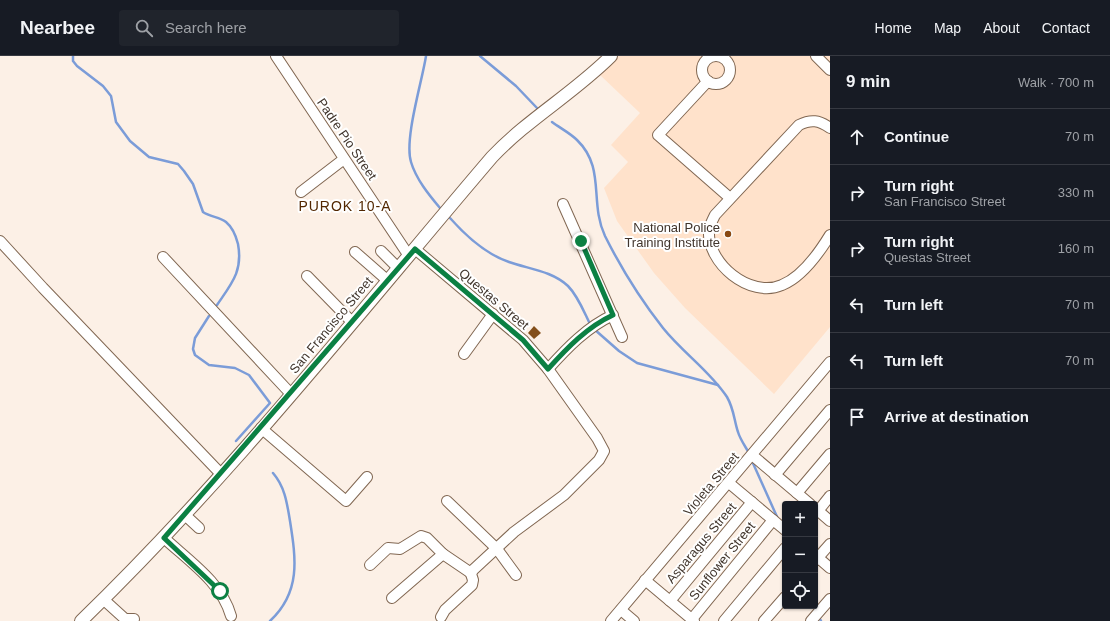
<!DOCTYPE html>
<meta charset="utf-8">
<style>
body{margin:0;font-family:Helvetica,sans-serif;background:#20242c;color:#f1f3f6}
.controls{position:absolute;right:12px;bottom:12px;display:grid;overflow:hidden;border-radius:4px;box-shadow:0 1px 3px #0004}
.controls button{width:36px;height:36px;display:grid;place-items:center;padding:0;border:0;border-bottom:1px solid #363941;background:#171b24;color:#f1f3f6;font:20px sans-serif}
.stop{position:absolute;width:12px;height:12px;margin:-9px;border:3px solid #0b8043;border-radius:50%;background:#fff}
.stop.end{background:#0b8043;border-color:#fff;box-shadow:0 1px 4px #0008}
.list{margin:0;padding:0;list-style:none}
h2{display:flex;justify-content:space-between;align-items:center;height:52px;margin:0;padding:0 16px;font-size:17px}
h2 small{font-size:13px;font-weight:400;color:#9ea1a6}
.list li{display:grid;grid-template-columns:26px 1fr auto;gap:12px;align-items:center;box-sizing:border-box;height:56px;padding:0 16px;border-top:1px solid #363941}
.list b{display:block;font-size:15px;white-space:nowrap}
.list p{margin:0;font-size:13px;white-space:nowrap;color:#9ea1a6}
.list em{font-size:13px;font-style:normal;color:#9ea1a6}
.icon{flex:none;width:22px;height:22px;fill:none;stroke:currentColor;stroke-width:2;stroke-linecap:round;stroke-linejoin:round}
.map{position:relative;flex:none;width:830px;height:565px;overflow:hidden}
header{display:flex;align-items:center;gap:24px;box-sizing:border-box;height:56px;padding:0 20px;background:#171b24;border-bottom:1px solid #363941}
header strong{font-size:19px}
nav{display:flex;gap:22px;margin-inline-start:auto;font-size:14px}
.search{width:280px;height:36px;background:#20242c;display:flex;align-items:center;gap:10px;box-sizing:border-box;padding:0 14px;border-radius:4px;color:#9ea1a6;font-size:15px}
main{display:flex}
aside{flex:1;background:#171b24}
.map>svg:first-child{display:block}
</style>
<header>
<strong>Nearbee</strong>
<div class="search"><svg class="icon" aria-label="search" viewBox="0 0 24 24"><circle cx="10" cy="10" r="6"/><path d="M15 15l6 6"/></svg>Search here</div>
<nav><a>Home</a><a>Map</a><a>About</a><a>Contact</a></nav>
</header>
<main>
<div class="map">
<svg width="830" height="565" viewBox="0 0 830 565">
<rect width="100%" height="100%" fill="#fcf0e6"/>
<polygon fill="#ffe2cb" points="618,0 830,0 830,271 774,338 685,252 654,217 617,165 604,132 628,106 611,89 640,57 600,19"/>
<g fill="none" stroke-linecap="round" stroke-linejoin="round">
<g stroke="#7b9cd8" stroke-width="2.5">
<path d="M 73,0 L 73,5 L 77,10 L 103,30 L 111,40 L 116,66 L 130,85 L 149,101 L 178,108 L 184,115 L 193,128 L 203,156 C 210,161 220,161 226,166 C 232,171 236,180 238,188 C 243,215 232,227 217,249"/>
<path d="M 426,0 C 422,26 404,83 411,106 C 416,123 429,139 440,152"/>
<polyline points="480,0 516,30 537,52"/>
<path d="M 552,66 C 560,72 570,77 577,84 C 606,112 589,146 605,180 C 621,212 641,244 663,272 C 683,297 710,315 727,341 C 734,353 734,364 738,376 C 740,383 745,390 749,397"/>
<path d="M 450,162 C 466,180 485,198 509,206 C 529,213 552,215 568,230 C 578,240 584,256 590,268"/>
<polyline points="209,260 195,282 193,293 195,299 209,309 235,312 249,319 270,347 236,385"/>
<polyline points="594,273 619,295 637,307 718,329"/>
<polyline points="752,405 778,463"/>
<polyline points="819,561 821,565"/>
<path d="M 270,565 C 301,536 296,503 290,465 C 287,447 285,431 273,417"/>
</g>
</g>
<polygon fill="#834e1a" points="534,270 541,277 534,283 528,277"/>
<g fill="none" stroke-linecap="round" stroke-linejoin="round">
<defs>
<g id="minor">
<polyline points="276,0 409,200"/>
<polyline points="816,0 830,14"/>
<circle cx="716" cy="14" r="14"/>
<polyline points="708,25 658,79 730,142"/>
<path d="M 830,72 C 819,64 811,63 799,69 L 715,159 C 713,163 710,169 709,173 C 706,207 750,243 782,229 C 802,221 819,197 830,179"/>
<polyline points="301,136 344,103"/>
<polyline points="563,148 622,281"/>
<polyline points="0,185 43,232 221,418"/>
<polyline points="415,193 523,284 548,313 597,382 604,395 599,404 564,439 514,476 473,514 471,518 473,524 472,529 445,554 441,561"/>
<polyline points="381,195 398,212"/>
<polyline points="355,196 387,224"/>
<polyline points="163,201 291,338"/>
<polyline points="307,220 352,266"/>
<polyline points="464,298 493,258"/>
<path d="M 548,313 C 567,292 587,271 613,259"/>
<polyline points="261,372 346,445 367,421"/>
<polyline points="752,399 810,448"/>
<polyline points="775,419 830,354"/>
<polyline points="729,427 785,474"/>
<polyline points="797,437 830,398"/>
<polyline points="447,445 497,493 516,519"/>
<polyline points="815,452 830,465"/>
<polyline points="818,455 830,440"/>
<polyline points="185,459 199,472"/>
<path d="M 164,482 C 189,505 222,527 231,560"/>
<polyline points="815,499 830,512"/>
<polyline points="815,505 830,488"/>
<polyline points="370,509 388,492 400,493 421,480 427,482 443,498 471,517"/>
<polyline points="645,524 694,565"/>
<polyline points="392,542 443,498"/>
<polyline points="103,543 125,563 134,563"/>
<polyline points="670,545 752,446"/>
<polyline points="621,554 634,565"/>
<polyline points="692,563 773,464"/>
<polyline points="611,565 830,306"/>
<polyline points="724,565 785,492"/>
<polyline points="764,565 785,541"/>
<polyline points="811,565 830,543"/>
</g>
<path id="major" d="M 81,565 C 230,421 358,258 492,101 C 528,63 574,37 611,0"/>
</defs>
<use href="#minor" stroke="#816752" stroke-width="12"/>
<use href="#major" stroke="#816752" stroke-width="14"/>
<use href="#minor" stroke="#fff" stroke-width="10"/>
<use href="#major" stroke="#fff" stroke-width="12"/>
</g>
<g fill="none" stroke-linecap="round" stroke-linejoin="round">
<path stroke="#0b8043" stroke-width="5" d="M 220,535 L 164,482 L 415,193 L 523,284 L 548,313 C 567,292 587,271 613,259 L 581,185"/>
</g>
<circle fill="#894913" stroke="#fff" stroke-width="1.5" cx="728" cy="178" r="4"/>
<g text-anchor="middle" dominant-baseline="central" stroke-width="4" stroke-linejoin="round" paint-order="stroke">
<g font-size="13" fill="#41352c" stroke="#fff">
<text transform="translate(347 83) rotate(56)">Padre Pio Street</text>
<text transform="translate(494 243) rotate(40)">Questas Street</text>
<text transform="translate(331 269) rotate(-50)">San Francisco Street</text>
<text transform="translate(711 428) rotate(-50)">Violeta Street</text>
<text transform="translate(701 487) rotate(-50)">Asparagus Street</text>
<text transform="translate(722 505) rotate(-51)">Sunflower Street</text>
</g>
<g font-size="13" fill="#41352c" stroke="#fff" text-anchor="end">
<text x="720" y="171">National Police<tspan x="720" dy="15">Training Institute</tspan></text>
</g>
<g font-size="14" letter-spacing="1" fill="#522701" stroke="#fff">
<text x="345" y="150">PUROK 10-A</text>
</g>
</g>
</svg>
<div class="controls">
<button>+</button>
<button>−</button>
<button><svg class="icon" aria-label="locate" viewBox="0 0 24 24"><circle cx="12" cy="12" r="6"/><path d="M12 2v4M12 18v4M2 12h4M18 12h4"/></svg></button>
</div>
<div class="stop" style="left:220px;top:535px"></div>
<div class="stop end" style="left:581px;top:185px"></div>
</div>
<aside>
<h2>9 min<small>Walk · 700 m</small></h2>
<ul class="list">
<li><svg class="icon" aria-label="ahead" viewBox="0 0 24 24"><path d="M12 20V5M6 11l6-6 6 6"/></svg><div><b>Continue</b></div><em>70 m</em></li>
<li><svg class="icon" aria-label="right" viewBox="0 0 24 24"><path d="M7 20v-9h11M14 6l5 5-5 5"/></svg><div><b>Turn right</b><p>San Francisco Street</p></div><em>330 m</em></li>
<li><svg class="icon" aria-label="right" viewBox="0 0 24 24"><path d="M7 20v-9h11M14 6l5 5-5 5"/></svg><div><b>Turn right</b><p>Questas Street</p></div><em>160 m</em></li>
<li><svg class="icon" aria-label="left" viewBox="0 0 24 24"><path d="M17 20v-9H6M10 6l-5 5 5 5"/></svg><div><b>Turn left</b></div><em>70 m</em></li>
<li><svg class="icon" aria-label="left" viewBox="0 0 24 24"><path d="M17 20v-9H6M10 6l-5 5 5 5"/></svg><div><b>Turn left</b></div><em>70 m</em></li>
<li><svg class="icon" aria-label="arrive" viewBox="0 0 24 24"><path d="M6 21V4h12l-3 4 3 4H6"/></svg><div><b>Arrive at destination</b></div></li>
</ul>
</aside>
</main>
